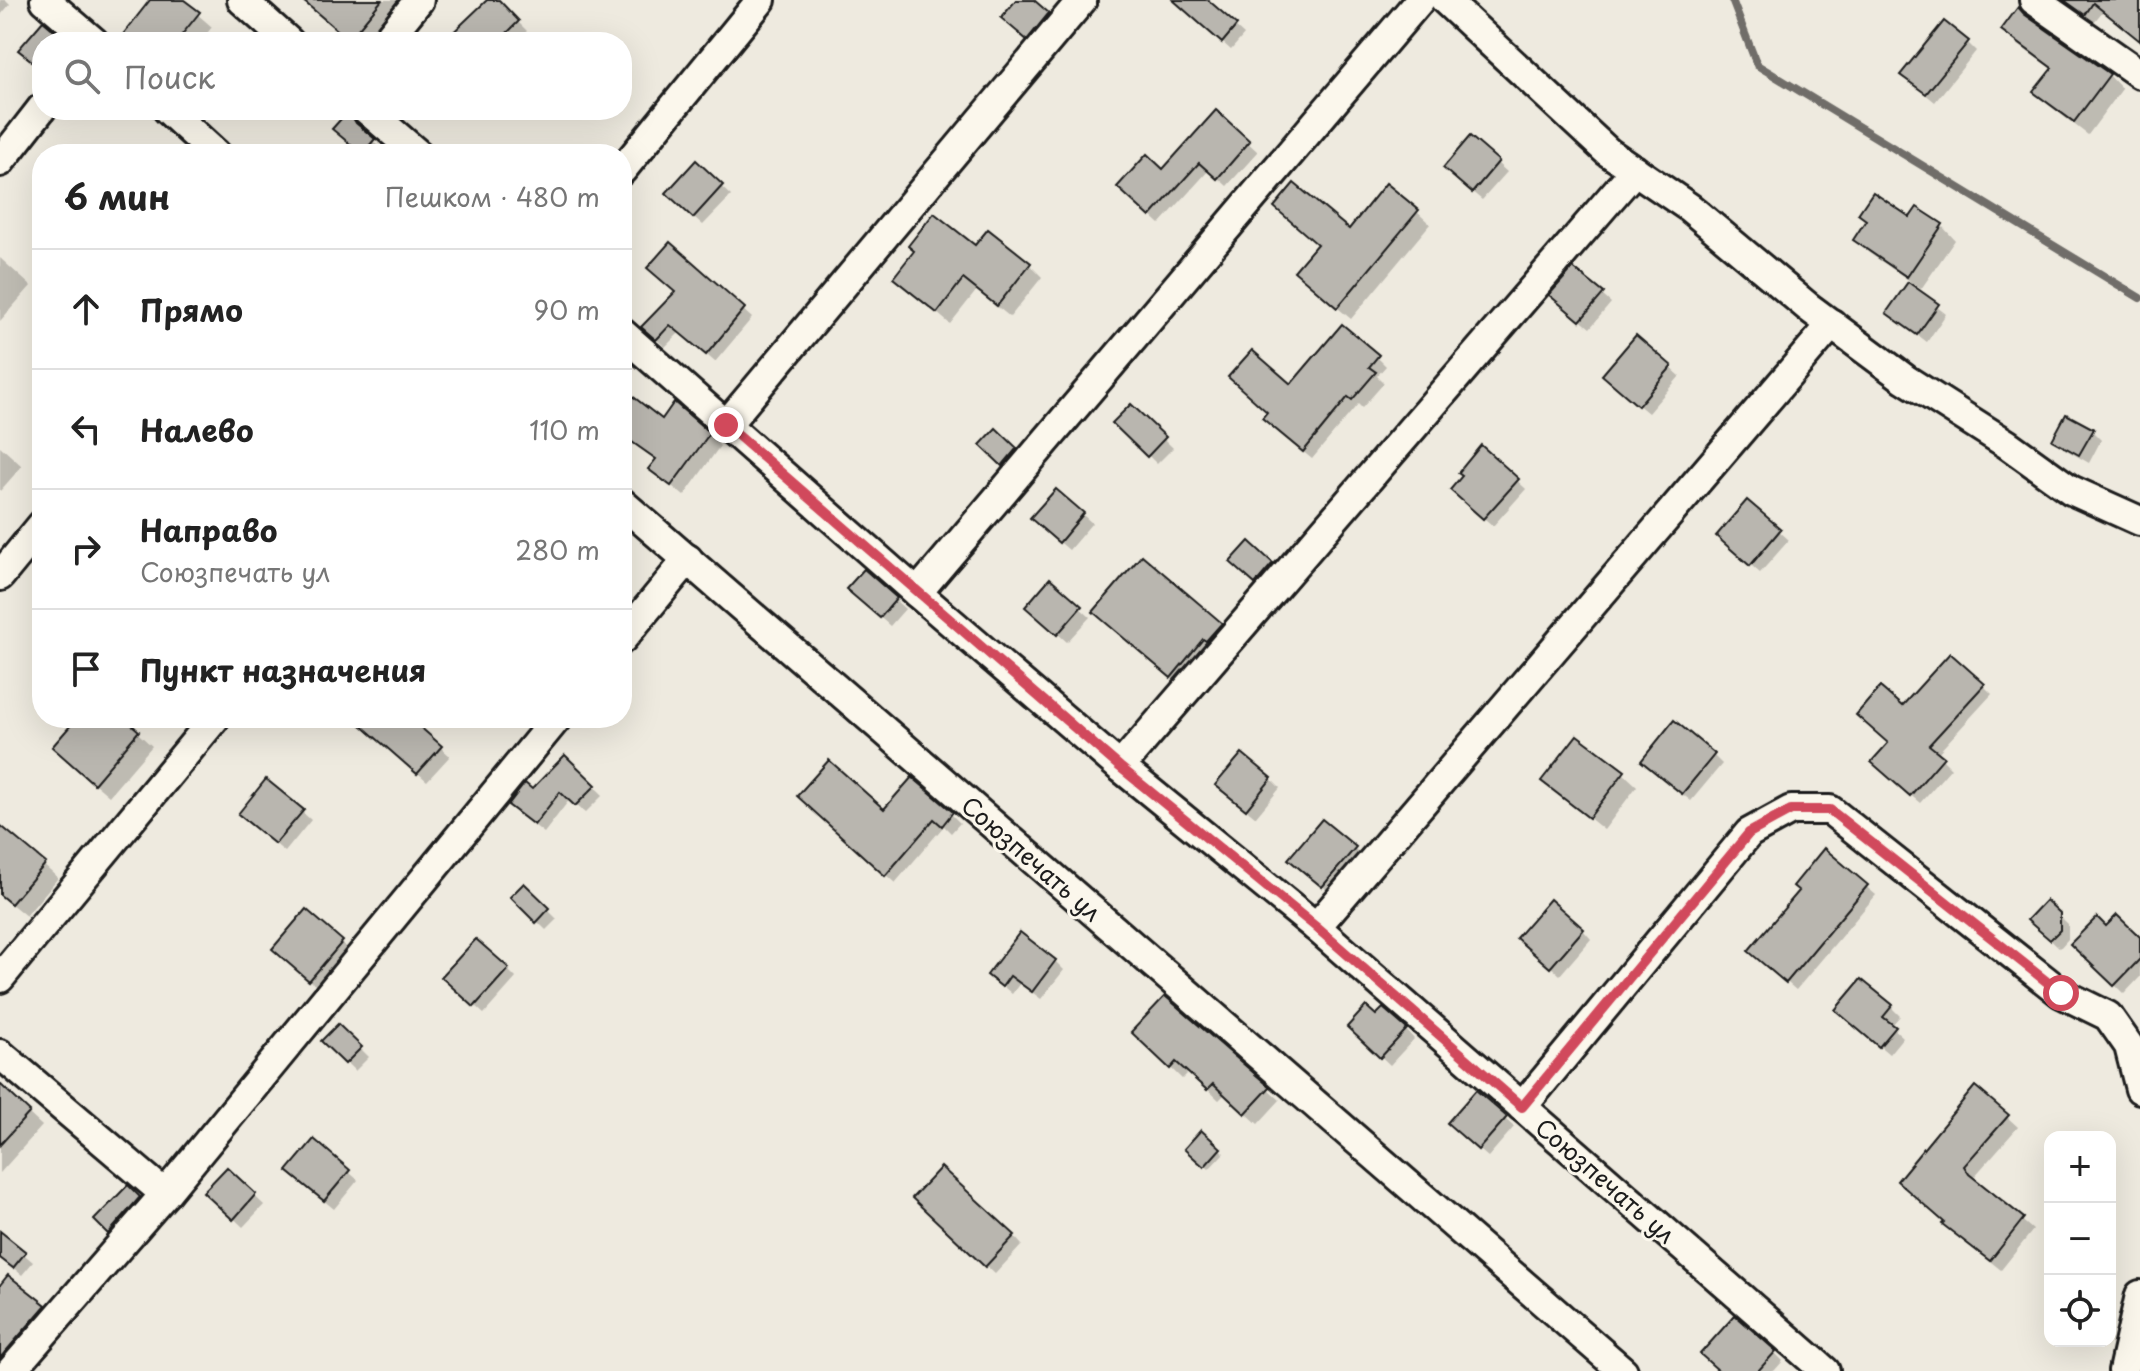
<!DOCTYPE html>
<html lang="ru">
<meta charset="utf-8">
<style>
body{margin:0;font-family:"Playpen Sans",sans-serif;background:#f6f6f6;color:#222}
.controls{position:absolute;right:24px;bottom:24px;display:grid;overflow:hidden;border-radius:16px;box-shadow:0 8px 32px #0002}
.controls button{width:72px;height:72px;display:grid;place-items:center;padding:0;border:0;border-bottom:2px solid #e0e0e0;background:#fff;color:#222;font:40px sans-serif}
.stop{position:absolute;width:24px;height:24px;margin:-18px;border:6px solid #d1495b;border-radius:50%;background:#fff}
.stop.end{background:#d1495b;border-color:#fff;box-shadow:0 2px 8px #0008}
.list{margin:0;padding:0;list-style:none}
h2{display:flex;justify-content:space-between;align-items:center;height:104px;margin:0;padding:0 32px;font-size:34px}
h2 small{font-size:26px;font-weight:400;color:#767676}
.list li{display:grid;grid-template-columns:52px 1fr auto;gap:24px;align-items:center;box-sizing:border-box;height:120px;padding:0 32px;border-top:2px solid #e0e0e0}
.list b{display:block;font-size:30px;white-space:nowrap}
.list p{margin:0;font-size:26px;white-space:nowrap;color:#767676}
.list em{font-size:26px;font-style:normal;color:#767676}
.icon{flex:none;width:44px;height:44px;fill:none;stroke:currentColor;stroke-width:2;stroke-linecap:round;stroke-linejoin:round}
.map{position:relative;flex:none;width:2140px;height:1371px;overflow:hidden}
.search{position:absolute;background:#fff;box-shadow:0 8px 32px #0002;left:32px;top:32px;width:600px;height:88px;display:flex;align-items:center;gap:20px;box-sizing:border-box;padding:0 28px;border-radius:32px;color:#767676;font-size:30px}
.panel{position:absolute;background:#fff;box-shadow:0 8px 32px #0002;left:32px;top:144px;width:600px;height:584px;border-radius:32px}
.map>svg:first-child{display:block}
</style>
<div class="map">
<svg width="2140" height="1371" viewBox="0 0 2140 1371">
<rect width="100%" height="100%" fill="#eeeadf"/>
<filter id="ink" filterUnits="userSpaceOnUse"><feTurbulence type="fractalNoise" baseFrequency=".0125" numOctaves="2"/><feDisplacementMap in="SourceGraphic" scale="16" xChannelSelector="R" yChannelSelector="G"/><feConvolveMatrix kernelMatrix="1 2 1 2 8 2 1 2 1" color-interpolation-filters="sRGB"/></filter>
<g filter="url(#ink)">
<g fill="#0003">
<polygon points="0,0 6,0 10,4 0,16"/>
<polygon points="153,0 181,0 212,27 200,42 135,42"/>
<polygon points="321,0 404,0 369,42 352,42 326,20"/>
<polygon points="490,0 496,0 527,31 516,42 446,42"/>
<polygon points="1019,0 1030,0 1056,23 1036,47 1013,27"/>
<polygon points="1175,0 1205,0 1244,35 1231,50"/>
<polygon points="2062,0 2140,0 2140,40 2103,11 2094,22"/>
<polygon points="2003,30 2109,75 2122,89 2088,135 2050,106 2036,92 2053,70 2017,44"/>
<polygon points="1967,42 1976,51 1935,102 1912,83"/>
<polygon points="350,111 359,120 363,132 382,150 379,154 362,154 335,129"/>
<polygon points="1216,113 1258,152 1227,186 1209,170 1160,224 1128,195 1163,172"/>
<polygon points="1470,139 1507,172 1482,200 1454,177"/>
<polygon points="696,163 731,196 703,225 677,202"/>
<polygon points="1917,209 1942,226 1955,240 1921,289 1912,283 1910,286 1946,314 1927,342 1889,313 1910,281 1869,253 1856,240 1911,219"/>
<polygon points="1417,212 1430,224 1351,319 1308,283 1349,232"/>
<polygon points="670,244 752,318 715,362 680,332 665,347 652,335 677,293"/>
<polygon points="976,248 1029,264 1042,277 1010,317 977,290 950,324 896,278"/>
<polygon points="0,258 31,286 0,321"/>
<polygon points="1602,295 1611,303 1590,328 1561,304"/>
<polygon points="1637,338 1680,376 1648,413 1613,384"/>
<polygon points="1377,357 1386,366 1377,376 1384,383 1362,408 1358,404 1312,459 1273,427 1291,386"/>
<polygon points="622,391 662,422 675,405 720,446 684,496 651,469 657,461 643,448"/>
<polygon points="1131,407 1173,448 1157,464 1115,423"/>
<polygon points="996,431 1025,459 1012,474 983,445"/>
<polygon points="2092,431 2101,440 2089,463 2063,448 2054,440"/>
<polygon points="0,446 22,466 0,491"/>
<polygon points="1482,448 1526,489 1493,526 1462,499"/>
<polygon points="1057,492 1092,523 1069,550 1042,527"/>
<polygon points="1747,502 1789,540 1760,573 1727,544"/>
<polygon points="1249,544 1281,574 1265,592 1241,571"/>
<polygon points="864,572 905,609 890,626 858,598"/>
<polygon points="1050,581 1090,617 1067,642 1037,615"/>
<polygon points="1220,624 1234,638 1186,690 1110,625"/>
<polygon points="1983,685 1992,694 1937,754 1951,768 1920,803 1882,771 1903,709"/>
<polygon points="80,718 121,718 152,746 109,796 68,761"/>
<polygon points="353,718 410,720 450,756 427,781 378,738 376,740"/>
<polygon points="501,718 522,718 513,728"/>
<polygon points="1713,755 1722,764 1691,801 1652,770"/>
<polygon points="565,758 603,795 585,813 570,799 544,833 519,813 533,792"/>
<polygon points="1623,773 1637,786 1604,830 1544,781"/>
<polygon points="1271,779 1280,788 1256,817 1227,793"/>
<polygon points="808,805 951,814 960,823 951,833 944,826 895,883"/>
<polygon points="302,812 311,820 285,852 249,822"/>
<polygon points="0,827 58,878 26,916 0,895"/>
<polygon points="1354,848 1363,857 1332,894 1300,867"/>
<polygon points="1824,851 1876,895 1796,990 1760,959"/>
<polygon points="524,886 557,919 546,930 512,897"/>
<polygon points="2046,903 2068,924 2068,939 2060,948 2030,920"/>
<polygon points="1583,930 1591,939 1560,975 1528,946"/>
<polygon points="2140,940 2140,977 2124,994 2073,944"/>
<polygon points="342,943 350,951 319,988 283,958"/>
<polygon points="1055,961 1064,970 1041,999 1020,983 1012,994 990,975"/>
<polygon points="507,969 516,978 484,1014 453,986"/>
<polygon points="1891,1007 1900,1016 1891,1026 1903,1037 1889,1054 1846,1018"/>
<polygon points="1376,1018 1406,1030 1414,1039 1390,1065 1350,1027"/>
<polygon points="338,1026 369,1057 355,1071 324,1041"/>
<polygon points="1134,1032 1268,1089 1280,1100 1258,1124 1225,1094 1219,1100 1189,1072 1182,1079"/>
<polygon points="0,1087 42,1126 0,1173"/>
<polygon points="1476,1093 1514,1127 1488,1157 1459,1132"/>
<polygon points="2007,1117 2018,1127 1973,1178 2033,1230 2001,1270 1956,1234 1910,1192"/>
<polygon points="1201,1133 1224,1153 1209,1169 1187,1149"/>
<polygon points="314,1142 358,1180 334,1209 299,1180"/>
<polygon points="227,1170 264,1205 243,1227 206,1192"/>
<polygon points="128,1188 147,1207 118,1241 97,1220"/>
<polygon points="915,1198 1014,1236 1022,1245 995,1274"/>
<polygon points="0,1234 33,1262 22,1275 0,1257"/>
<polygon points="0,1289 44,1307 53,1316 0,1371"/>
<polygon points="1774,1352 1783,1361 1774,1371 1720,1371"/>
</g>
<g fill="none" stroke-linecap="round" stroke-linejoin="round">
<polyline stroke="#6f6d69" stroke-width="8" points="1732,0 1757,65 2140,298"/>
</g>
<g fill="#b9b6af" stroke="#1c1c1c" stroke-width="2">
<polygon points="150,0 184,0 200,12 176,42 117,42"/>
<polygon points="302,0 382,0 349,40"/>
<polygon points="487,0 499,0 519,21 498,42 443,42"/>
<polygon points="1016,0 1034,0 1049,13 1027,40 1001,18"/>
<polygon points="1173,0 1208,0 1237,25 1222,43"/>
<polygon points="2064,0 2140,0 2140,41 2093,3 2085,15"/>
<polygon points="2018,7 2024,14 2110,74 2074,122 2033,92 2052,68 2001,30"/>
<polygon points="43,21 68,42 42,42 42,69 18,50"/>
<polygon points="1944,21 1969,41 1926,94 1900,75"/>
<polygon points="349,110 356,123 375,139 362,154 332,129"/>
<polygon points="1216,110 1250,141 1217,179 1199,163 1150,217 1117,187 1147,154 1163,169"/>
<polygon points="1470,136 1499,161 1472,193 1443,168"/>
<polygon points="696,160 723,185 693,218 666,193"/>
<polygon points="1294,183 1349,229 1386,183 1419,210 1337,308 1294,271 1317,244 1274,207"/>
<polygon points="1873,192 1910,217 1917,207 1943,224 1907,277 1853,240 1866,220 1858,214"/>
<polygon points="934,213 975,245 988,229 1031,263 997,306 963,279 937,313 893,278 914,251 908,246"/>
<polygon points="670,242 745,308 706,355 670,325 656,340 641,327 675,292 647,268"/>
<polygon points="1573,268 1604,293 1580,321 1549,295"/>
<polygon points="1908,282 1939,304 1917,335 1886,313"/>
<polygon points="1342,324 1379,355 1369,367 1376,372 1352,400 1348,397 1303,452 1262,418 1267,412 1228,377 1252,350 1291,384"/>
<polygon points="1636,335 1672,366 1638,406 1602,375"/>
<polygon points="622,388 662,419 674,402 710,433 671,486 648,469 656,459 622,435"/>
<polygon points="1131,404 1166,437 1147,457 1112,423"/>
<polygon points="2066,414 2094,429 2079,455 2052,440"/>
<polygon points="996,428 1017,448 1002,466 980,445"/>
<polygon points="1481,445 1519,479 1483,519 1450,490 1462,476 1458,473"/>
<polygon points="1056,489 1084,513 1059,543 1030,518"/>
<polygon points="1747,500 1781,529 1750,566 1716,536"/>
<polygon points="1249,541 1273,563 1255,584 1230,562"/>
<polygon points="1142,555 1222,623 1206,641 1203,639 1171,678 1093,612"/>
<polygon points="864,569 897,598 880,618 846,589"/>
<polygon points="1050,578 1082,606 1057,635 1025,607"/>
<polygon points="1950,653 1985,684 1929,745 1944,757 1910,796 1871,762 1888,743 1856,715 1880,687 1902,706"/>
<polygon points="77,718 124,718 139,731 94,784 52,747"/>
<polygon points="353,718 410,718 442,746 417,774"/>
<polygon points="1674,720 1715,754 1682,794 1641,761"/>
<polygon points="1577,735 1625,771 1589,818 1541,781"/>
<polygon points="1242,753 1272,778 1246,810 1215,785"/>
<polygon points="565,755 596,785 575,806 560,792 534,825 508,805 525,783 532,789"/>
<polygon points="829,760 884,809 912,777 953,812 942,826 934,819 885,876 797,796"/>
<polygon points="266,779 304,810 275,844 238,814"/>
<polygon points="1322,819 1356,847 1322,887 1288,859"/>
<polygon points="0,825 46,863 11,904 0,895"/>
<polygon points="1824,848 1868,885 1786,983 1748,951 1799,891 1793,886"/>
<polygon points="524,883 550,908 536,923 510,897"/>
<polygon points="1550,899 1584,929 1550,968 1516,938"/>
<polygon points="2046,900 2060,913 2060,930 2050,940 2027,920"/>
<polygon points="306,909 343,941 309,981 272,949"/>
<polygon points="2117,915 2140,937 2140,959 2114,986 2070,944 2097,917 2106,926"/>
<polygon points="1020,932 1056,960 1032,992 1010,976 1002,987 987,975"/>
<polygon points="476,939 509,968 474,1007 441,977"/>
<polygon points="1861,979 1893,1005 1883,1017 1896,1027 1879,1047 1835,1010"/>
<polygon points="1165,996 1270,1087 1245,1114 1213,1084 1207,1090 1176,1062 1170,1069 1131,1032"/>
<polygon points="1366,1006 1376,1015 1383,1008 1407,1029 1380,1058 1347,1027"/>
<polygon points="338,1024 362,1047 345,1064 321,1041"/>
<polygon points="0,1084 30,1112 0,1145"/>
<polygon points="1975,1086 2009,1115 1964,1166 1969,1174 2024,1218 1990,1261 1942,1224 1944,1222 1897,1181"/>
<polygon points="1476,1090 1507,1117 1478,1150 1447,1123"/>
<polygon points="1201,1130 1221,1148 1204,1167 1184,1149"/>
<polygon points="314,1139 350,1170 324,1201 287,1171"/>
<polygon points="227,1167 256,1194 233,1220 203,1192"/>
<polygon points="941,1167 1015,1235 985,1267 912,1198"/>
<polygon points="128,1185 140,1197 108,1234 94,1220"/>
<polygon points="0,1231 26,1252 13,1268 0,1258"/>
<polygon points="8,1275 46,1305 0,1358 0,1285"/>
<polygon points="1735,1315 1776,1351 1758,1371 1719,1371 1700,1354"/>
</g>
<g fill="none" stroke-linecap="round" stroke-linejoin="round">
<defs>
<g id="minor">
<polyline points="45,0 94,42"/>
<polyline points="242,0 289,42"/>
<polyline points="1445,0 1608,152 1690,208 1808,307 1905,379 2007,444 2071,490 2140,521"/>
<polyline points="2034,0 2140,74"/>
<polyline points="385,42 419,0"/>
<polyline points="168,110 216,154"/>
<polyline points="367,110 418,154"/>
<polyline points="0,162 42,108"/>
<polyline points="622,170 761,0"/>
<polyline points="622,333 917,593 1120,767 1316,927 1825,1371"/>
<polyline points="726,425 1082,0"/>
<polyline points="622,503 1623,1371"/>
<polyline points="0,576 42,525"/>
<polyline points="917,593 1420,0"/>
<polyline points="622,639 688,559"/>
<polyline points="1120,767 1635,170"/>
<polyline points="1316,927 1832,324"/>
<polyline points="0,978 215,718"/>
<polyline points="0,1054 165,1194"/>
<polyline points="1522,1107 1749,833 1791,810 1830,810 2061,993 2108,1016 2129,1046 2140,1089"/>
<polyline points="11,1371 165,1194 557,718"/>
<polyline points="2123,1371 2140,1295"/>
</g>
</defs>
<use href="#minor" stroke="#1c1c1c" stroke-width="34"/>
<use href="#minor" stroke="#fbf7ec" stroke-width="28"/>
</g>
</g>
<g fill="none" stroke-linecap="round" stroke-linejoin="round" filter="url(#ink)">
<polyline stroke="#d1495b" stroke-width="10" points="726,425 1120,767 1316,927 1522,1107 1749,833 1791,810 1830,810 2061,993"/>
</g>
<g text-anchor="middle" dominant-baseline="central" stroke-width="6" stroke-linejoin="round" paint-order="stroke">
<g font-size="24" fill="#1c1c1c" stroke="#fbf7ec">
<text transform="translate(1032 858) rotate(41)">Союзпечать ул</text>
<text transform="translate(1606 1180) rotate(41)">Союзпечать ул</text>
</g>
</g>
</svg>
<div class="controls">
<button>+</button>
<button>−</button>
<button><svg class="icon" aria-label="locate" viewBox="0 0 24 24"><circle cx="12" cy="12" r="6"/><path d="M12 2v4M12 18v4M2 12h4M18 12h4"/></svg></button>
</div>
<div class="stop" style="left:2061px;top:993px"></div>
<div class="stop end" style="left:726px;top:425px"></div>
<div class="search"><svg class="icon" aria-label="search" viewBox="0 0 24 24"><circle cx="10" cy="10" r="6"/><path d="M15 15l6 6"/></svg>Поиск</div>
<section class="panel">
<h2>6 мин<small>Пешком · 480 m</small></h2>
<ul class="list">
<li><svg class="icon" aria-label="ahead" viewBox="0 0 24 24"><path d="M12 20V5M6 11l6-6 6 6"/></svg><div><b>Прямо</b></div><em>90 m</em></li>
<li><svg class="icon" aria-label="left" viewBox="0 0 24 24"><path d="M17 20v-9H6M10 6l-5 5 5 5"/></svg><div><b>Налево</b></div><em>110 m</em></li>
<li><svg class="icon" aria-label="right" viewBox="0 0 24 24"><path d="M7 20v-9h11M14 6l5 5-5 5"/></svg><div><b>Направо</b><p>Союзпечать ул</p></div><em>280 m</em></li>
<li><svg class="icon" aria-label="arrive" viewBox="0 0 24 24"><path d="M6 21V4h12l-3 4 3 4H6"/></svg><div><b>Пункт назначения</b></div></li>
</ul>
</section>
</div>
